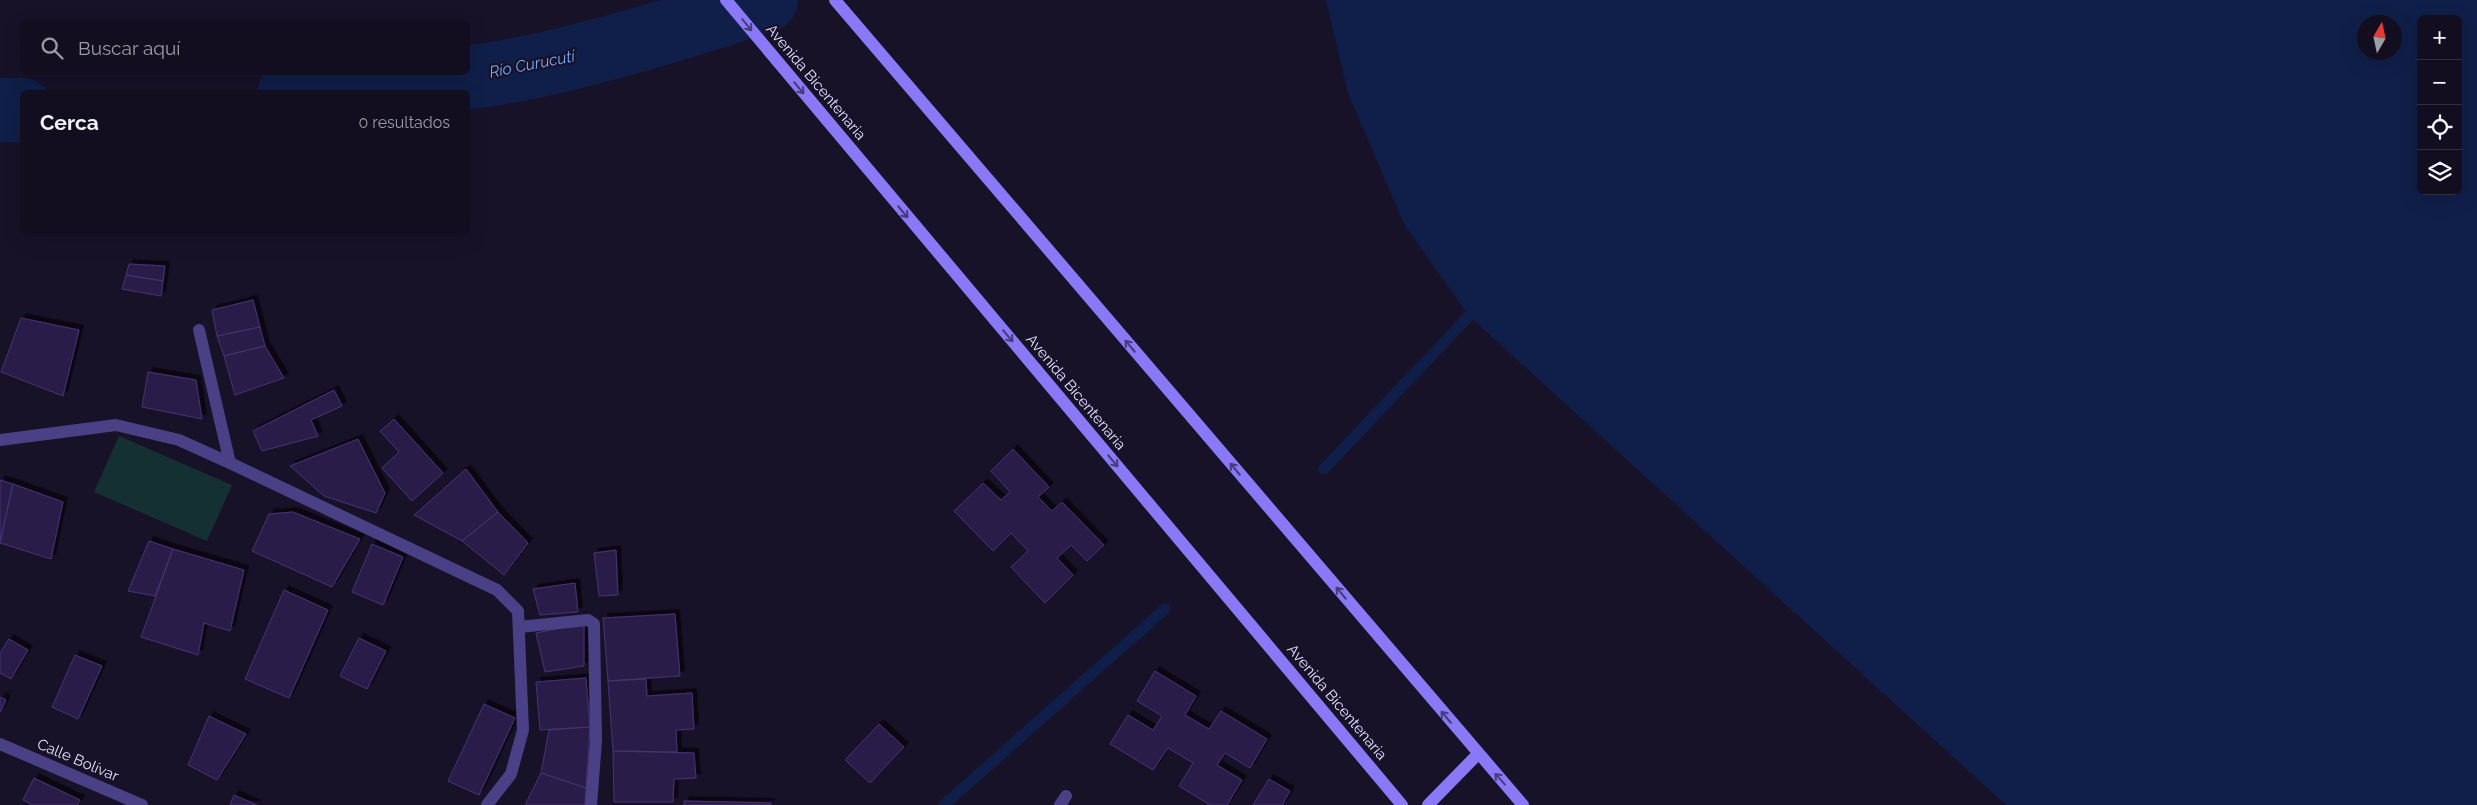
<!DOCTYPE html>
<html lang="es">
<meta charset="utf-8">
<style>
body{margin:0;font-family:Raleway,sans-serif;background:#1b1728;color:#f1f3f6}
.controls{position:absolute;right:15px;top:15px;display:grid;overflow:hidden;border-radius:8px;box-shadow:0 5px 20px #0002}
.controls button{width:45px;height:45px;display:grid;place-items:center;padding:0;border:0;border-bottom:1px solid #312e3d;background:#120e1f;color:#f1f3f6;font:25px sans-serif}
.compass{position:absolute;left:2357px;top:15px;width:45px;height:45px;border-radius:50%;background:#120e1f;box-shadow:0 5px 20px #0002;rotate:9deg}
.list{margin:0;padding:0;list-style:none}
h2{display:flex;justify-content:space-between;align-items:center;height:65px;margin:0;padding:0 20px;font-size:21px}
h2 small{font-size:16px;font-weight:400;color:#9c9ca4}
.icon{flex:none;width:28px;height:28px;fill:none;stroke:currentColor;stroke-width:2;stroke-linecap:round;stroke-linejoin:round}
.map{position:relative;flex:none;width:2477px;height:805px;overflow:hidden}
.search{position:absolute;background:#120e1f;box-shadow:0 5px 20px #0002;left:20px;top:20px;width:450px;height:55px;display:flex;align-items:center;gap:12px;box-sizing:border-box;padding:0 18px;border-radius:8px;color:#9c9ca4;font-size:19px}
.panel{position:absolute;background:#120e1f;box-shadow:0 5px 20px #0002;left:20px;top:90px;width:450px;height:145px;border-radius:8px}
.map>svg:first-child{display:block}
</style>
<div class="map">
<svg width="2477" height="805" viewBox="0 0 2477 805">
<defs>
<filter id="shadow"><feDropShadow dx="4.5" dy="-4.5" stdDeviation="0" flood-color="#0009"/></filter>
</defs>
<rect width="100%" height="100%" fill="#181229"/>
<polygon fill="#153032" points="119,436 232,485 207,541 94,492"/>
<path fill="#101f49" fill-rule="evenodd" d="M 1326,0 L 2477,0 L 2477,805 L 2006,805 L 1469,316 L 1404,224 L 1348,93 ZM 2421,19 L 2458,19 L 2458,191 L 2421,191 ZM 2364,22 L 2394,22 L 2394,52 L 2364,52 Z"/>
<g fill="none" stroke-linecap="round" stroke-linejoin="round">
<g stroke="#101f49" stroke-width="11">
<polyline points="1324,469 1469,316"/>
<polyline points="944,805 1165,609"/>
</g>
<g stroke="#101f49" stroke-width="64">
<path d="M 290,92 C 373,87 458,83 540,65 C 617,48 691,25 766,0"/>
<polyline points="0,110 22,110"/>
</g>
</g>
<g fill="#2c1f48" stroke="#463373" filter="url(#shadow)">
<polygon points="129,264 165,266 163,281 126,275"/>
<polygon points="126,275 163,281 161,296 122,289"/>
<polygon points="253,300 260,327 217,336 212,310"/>
<polygon points="21,318 79,330 63,396 1,372"/>
<polygon points="260,327 265,346 224,356 217,336"/>
<polygon points="265,346 284,378 235,395 224,356"/>
<polygon points="148,372 196,380 202,419 142,407"/>
<polygon points="334,390 342,406 311,420 318,436 262,451 253,431"/>
<polygon points="394,419 443,473 412,501 382,468 399,452 380,431"/>
<polygon points="358,439 385,493 376,513 324,496 290,466"/>
<polygon points="1013,449 1049,487 1038,497 1052,511 1062,502 1104,545 1087,561 1071,545 1057,558 1073,575 1045,603 1011,567 1028,551 1011,533 993,551 954,511 983,483 1001,500 1010,492 991,471"/>
<polygon points="466,469 498,512 462,541 414,515"/>
<polygon points="0,480 13,484 0,542"/>
<polygon points="13,484 63,502 51,559 0,543"/>
<polygon points="293,512 360,539 332,587 252,551 269,514"/>
<polygon points="498,512 528,543 504,575 462,541"/>
<polygon points="149,541 173,549 155,596 128,591"/>
<polygon points="372,544 403,557 383,605 352,592"/>
<polygon points="173,549 244,570 230,631 204,623 198,655 141,637"/>
<polygon points="616,550 618,595 599,596 594,553"/>
<polygon points="575,583 578,612 540,615 533,589"/>
<polygon points="284,590 328,610 289,698 245,679"/>
<polygon points="675,614 680,676 608,681 603,618"/>
<polygon points="584,623 584,666 545,672 536,633"/>
<polygon points="359,638 386,651 367,689 340,676"/>
<polygon points="9,639 28,650 11,679 0,673 0,653"/>
<polygon points="75,655 102,666 78,719 52,707"/>
<polygon points="1155,671 1196,696 1185,715 1209,729 1221,711 1267,739 1250,768 1225,753 1217,765 1242,780 1227,805 1210,805 1179,786 1193,763 1168,748 1153,770 1110,744 1128,715 1153,730 1162,716 1137,701"/>
<polygon points="586,678 590,727 540,730 536,682"/>
<polygon points="646,679 647,696 692,693 694,729 676,730 677,752 613,751 608,681"/>
<polygon points="0,697 6,700 0,712"/>
<polygon points="484,704 515,718 479,795 448,781"/>
<polygon points="209,716 246,734 217,780 188,765"/>
<polygon points="879,724 904,747 870,783 845,760"/>
<polygon points="590,727 586,788 541,773 549,730"/>
<polygon points="613,751 694,753 696,778 674,779 673,802 614,802"/>
<polygon points="541,773 586,788 585,805 525,805"/>
<polygon points="34,778 80,800 77,805 33,805 23,800"/>
<polygon points="1269,779 1290,791 1282,805 1253,805"/>
<polygon points="234,795 257,805 230,805"/>
<polygon points="684,801 771,803 771,805 684,805"/>
</g>
<g fill="none" stroke-linecap="round" stroke-linejoin="round">
<polyline stroke="#4a4085" stroke-width="12" points="1060,805 1066,796"/>
<g stroke="#4a4085" stroke-width="12">
<polyline points="0,440 116,425 179,440 230,463 199,330"/>
<polyline points="230,463 497,590 518,611 523,730 511,774 487,805"/>
<polyline points="519,627 588,620 594,624 596,741 591,805"/>
<polyline points="0,744 142,805"/>
</g>
<g stroke="#8a79f7" stroke-width="12">
<polyline points="726,0 1402,805"/>
<polyline points="835,0 1523,805"/>
<polyline points="1428,805 1478,754"/>
</g>
</g>
<defs><path id="oneway-shaft" d="M-6 0H5M1.5-3L5.5 0L1.5 3" fill="none" stroke-width="1.6" stroke-linecap="round" stroke-linejoin="round" transform="scale(1.25)"/></defs>
<g stroke="#463b7b">
<use href="#oneway-shaft" transform="translate(747 25) rotate(51)"/>
<use href="#oneway-shaft" transform="translate(799 88) rotate(50)"/>
<use href="#oneway-shaft" transform="translate(903 212) rotate(50)"/>
<use href="#oneway-shaft" transform="translate(1008 336) rotate(50)"/>
<use href="#oneway-shaft" transform="translate(1130 346) rotate(-130)"/>
<use href="#oneway-shaft" transform="translate(1113 461) rotate(50)"/>
<use href="#oneway-shaft" transform="translate(1235 469) rotate(-130)"/>
<use href="#oneway-shaft" transform="translate(1341 593) rotate(-130)"/>
<use href="#oneway-shaft" transform="translate(1446 717) rotate(-130)"/>
<use href="#oneway-shaft" transform="translate(1500 779) rotate(-132)"/>
</g>
<g text-anchor="middle" dominant-baseline="central" stroke-width="4.5" stroke-linejoin="round" paint-order="stroke">
<g font-size="15" fill="#e3dcfd" stroke="#181229">
<text transform="translate(816 82) rotate(50)">Avenida Bicentenaria</text>
<text transform="translate(1076 392) rotate(50)">Avenida Bicentenaria</text>
<text transform="translate(1337 702) rotate(50)">Avenida Bicentenaria</text>
<text transform="translate(78 760) rotate(23)">Calle Bolívar</text>
</g>
<g font-size="16" font-style="italic" fill="#71aaf6" stroke="#181229">
<text transform="translate(532 64) rotate(-11)">Río Curucutí</text>
</g>
</g>
</svg>
<div class="controls">
<button>+</button>
<button>−</button>
<button><svg class="icon" aria-label="locate" viewBox="0 0 24 24"><circle cx="12" cy="12" r="6"/><path d="M12 2v4M12 18v4M2 12h4M18 12h4"/></svg></button>
<button><svg class="icon" aria-label="layers" viewBox="0 0 24 24"><path d="M12 4l9 5-9 5-9-5zM3 14l9 5 9-5"/></svg></button>
</div>
<svg class="compass" viewBox="-18 -18 36 36"><path d="M0-13l5 13h-10z" fill="#e53935"/><path d="M0 13l5-13h-10z" fill="#9c9ca4"/></svg>
<div class="search"><svg class="icon" aria-label="search" viewBox="0 0 24 24"><circle cx="10" cy="10" r="6"/><path d="M15 15l6 6"/></svg>Buscar aquí</div>
<section class="panel">
<h2>Cerca<small>0 resultados</small></h2>
<ul class="list">
</ul>
</section>
</div>
